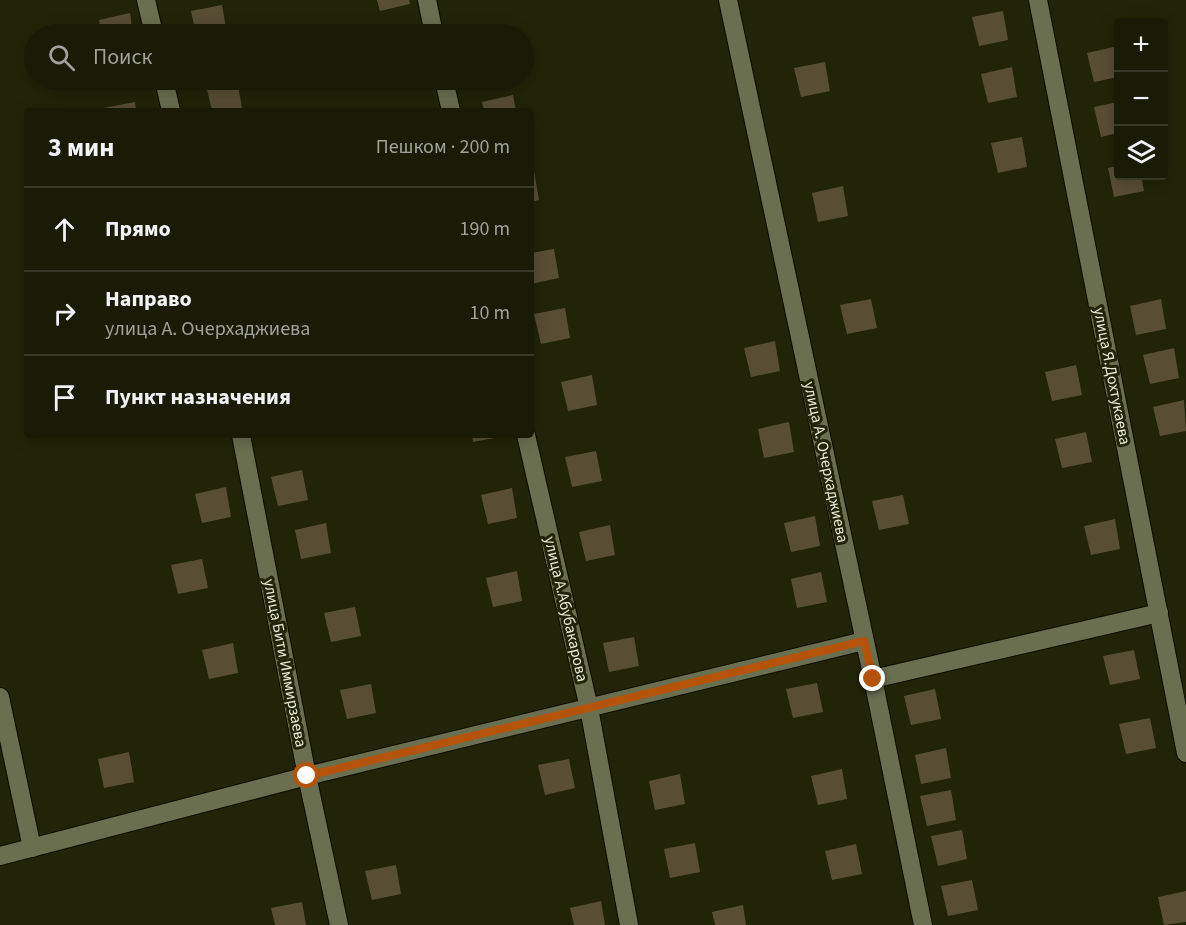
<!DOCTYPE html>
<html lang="ru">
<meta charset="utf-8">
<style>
body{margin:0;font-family:"Source Sans 3",sans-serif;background:#262813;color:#f1f3f6}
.controls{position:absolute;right:18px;top:18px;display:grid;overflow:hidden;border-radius:6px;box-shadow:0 3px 15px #0003}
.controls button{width:54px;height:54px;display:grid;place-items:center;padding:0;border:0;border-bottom:2px solid #373926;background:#191b04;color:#f1f3f6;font:30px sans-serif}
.stop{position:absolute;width:18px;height:18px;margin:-14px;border:4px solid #b45309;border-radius:50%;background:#fff}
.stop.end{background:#b45309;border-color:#fff;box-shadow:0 2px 6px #0008}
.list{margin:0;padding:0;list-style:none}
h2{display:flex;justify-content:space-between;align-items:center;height:78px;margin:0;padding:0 24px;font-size:26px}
h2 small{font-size:20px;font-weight:400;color:#9fa19a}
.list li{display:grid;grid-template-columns:39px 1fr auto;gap:18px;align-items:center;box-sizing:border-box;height:84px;padding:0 24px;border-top:2px solid #373926}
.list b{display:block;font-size:22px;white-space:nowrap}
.list p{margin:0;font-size:20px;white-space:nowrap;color:#9fa19a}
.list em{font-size:20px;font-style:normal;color:#9fa19a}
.icon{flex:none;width:33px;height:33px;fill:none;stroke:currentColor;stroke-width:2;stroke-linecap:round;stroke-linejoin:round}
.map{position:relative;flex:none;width:1186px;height:925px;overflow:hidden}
.search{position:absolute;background:#191b04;box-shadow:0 3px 15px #0003;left:24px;top:24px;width:510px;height:66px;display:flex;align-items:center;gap:15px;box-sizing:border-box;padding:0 21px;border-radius:33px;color:#9fa19a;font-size:22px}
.panel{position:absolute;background:#191b04;box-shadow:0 3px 15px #0003;left:24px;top:108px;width:510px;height:330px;border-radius:6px}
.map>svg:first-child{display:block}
</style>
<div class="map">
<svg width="1186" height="925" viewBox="0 0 1186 925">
<rect width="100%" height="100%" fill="#212406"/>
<g fill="#584e34">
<polygon points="377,0 409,0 410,4 380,11"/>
<polygon points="222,5 227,34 196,34 191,11"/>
<polygon points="1003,11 1008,40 979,46 972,17"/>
<polygon points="130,13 133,34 102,34 99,20"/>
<polygon points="1118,46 1118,77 1094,82 1087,53"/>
<polygon points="825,62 830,91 801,97 794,68"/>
<polygon points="1012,67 1017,97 988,103 981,74"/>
<polygon points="233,80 237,80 242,108 212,111 206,85"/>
<polygon points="513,95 516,111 484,111 482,102"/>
<polygon points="135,102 136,111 104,111 104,108"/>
<polygon points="1118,102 1118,133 1101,137 1094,107"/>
<polygon points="1022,137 1027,167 998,173 991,143"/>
<polygon points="1118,166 1118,176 1141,176 1144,191 1114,197 1108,168"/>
<polygon points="531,171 534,171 539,200 531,202"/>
<polygon points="843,186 848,216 818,222 812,193"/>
<polygon points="554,249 559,278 531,284 531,253"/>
<polygon points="871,299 877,328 847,334 840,305"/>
<polygon points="1161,299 1166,329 1136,335 1130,306"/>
<polygon points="565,308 570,338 541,344 534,314"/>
<polygon points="775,341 780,371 751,377 744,348"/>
<polygon points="1174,348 1179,378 1150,384 1143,355"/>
<polygon points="1076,365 1082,395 1052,401 1045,372"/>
<polygon points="592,375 597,405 568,411 561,382"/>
<polygon points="1184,400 1186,431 1160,436 1153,407"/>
<polygon points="789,422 794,452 764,458 758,429"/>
<polygon points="1086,432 1092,462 1062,468 1055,439"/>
<polygon points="472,435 505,435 505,436 473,442"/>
<polygon points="596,451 602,481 572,487 565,457"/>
<polygon points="302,470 308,500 278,506 271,477"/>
<polygon points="226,487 231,517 202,523 195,494"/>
<polygon points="512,488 517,518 488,524 481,495"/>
<polygon points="903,495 909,524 879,530 872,501"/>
<polygon points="815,516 820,546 791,552 784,523"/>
<polygon points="1115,519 1120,549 1091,555 1084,526"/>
<polygon points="326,523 331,553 301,559 295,530"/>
<polygon points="610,525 615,555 586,561 579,532"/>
<polygon points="202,559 208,588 178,594 171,565"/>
<polygon points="517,571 522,601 493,607 486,578"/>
<polygon points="821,572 827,602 797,608 791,579"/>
<polygon points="355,607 361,636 331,642 324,613"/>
<polygon points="634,637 639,666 609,672 603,643"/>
<polygon points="233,643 238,673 209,679 202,650"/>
<polygon points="1134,650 1140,679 1110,685 1103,656"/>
<polygon points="817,683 823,712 793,718 786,689"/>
<polygon points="371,684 376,713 347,719 340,690"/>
<polygon points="935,689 941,719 911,725 904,696"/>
<polygon points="1150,718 1156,748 1126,754 1119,724"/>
<polygon points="946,748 951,778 921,784 915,755"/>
<polygon points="129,752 134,782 104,788 98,759"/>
<polygon points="569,759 575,788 545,795 538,765"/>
<polygon points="842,769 847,799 818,805 811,776"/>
<polygon points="680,774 685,804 655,810 649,781"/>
<polygon points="951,790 956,820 927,826 920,796"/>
<polygon points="962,830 967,859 938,866 931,836"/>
<polygon points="695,843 700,872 670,878 664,849"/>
<polygon points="856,844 862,874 832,880 825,851"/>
<polygon points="396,865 401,894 372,900 365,871"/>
<polygon points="972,880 978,910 948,916 941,886"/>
<polygon points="1186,891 1186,922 1164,925 1158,897"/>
<polygon points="601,901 605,925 574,925 570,908"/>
<polygon points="302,902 306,925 275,925 271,908"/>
<polygon points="743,905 746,925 715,925 712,912"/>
</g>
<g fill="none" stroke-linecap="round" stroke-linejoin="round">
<defs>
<g id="minor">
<polyline points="146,0 154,34"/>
<polyline points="427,0 434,34"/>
<polyline points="728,0 873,679 923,925"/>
<polyline points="1038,0 1186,753"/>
<polyline points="164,80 171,111"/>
<polyline points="444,80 451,111"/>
<polyline points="241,435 307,776 339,925"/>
<polyline points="526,435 589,708 629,925"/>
<polyline points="873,679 1159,613"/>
<polyline points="0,697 32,848"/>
<polyline points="0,856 307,776 864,641"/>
</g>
</defs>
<use href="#minor" stroke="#0b0d00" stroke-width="20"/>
<use href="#minor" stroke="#6a6f4f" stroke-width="18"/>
</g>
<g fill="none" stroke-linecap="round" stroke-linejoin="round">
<polyline stroke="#b45309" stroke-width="8" points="307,776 864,641 873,679"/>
</g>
<g text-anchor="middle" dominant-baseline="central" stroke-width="6" stroke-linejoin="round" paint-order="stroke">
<g font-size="16" fill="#e7ead8" stroke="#212406">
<text transform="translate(1112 376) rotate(79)">улица Я.Дохтукаева</text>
<text transform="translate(826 462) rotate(78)">улица А. Очерхаджиева</text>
<text transform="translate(566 609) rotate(77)">улица А.Абубакарова</text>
<text transform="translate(285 663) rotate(79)">улица Бити Иммирзаева</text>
</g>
</g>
</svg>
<div class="controls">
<button>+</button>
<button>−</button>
<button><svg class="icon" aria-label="layers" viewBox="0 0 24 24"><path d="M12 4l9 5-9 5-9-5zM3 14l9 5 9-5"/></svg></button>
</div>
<div class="stop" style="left:307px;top:776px"></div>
<div class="stop end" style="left:873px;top:679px"></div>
<div class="search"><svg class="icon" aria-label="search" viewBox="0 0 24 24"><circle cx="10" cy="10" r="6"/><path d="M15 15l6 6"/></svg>Поиск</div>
<section class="panel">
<h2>3 мин<small>Пешком · 200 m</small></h2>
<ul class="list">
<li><svg class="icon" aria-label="ahead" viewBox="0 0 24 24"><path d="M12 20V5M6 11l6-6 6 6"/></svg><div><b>Прямо</b></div><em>190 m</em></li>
<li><svg class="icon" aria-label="right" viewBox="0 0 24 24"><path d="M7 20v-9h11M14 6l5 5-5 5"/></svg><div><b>Направо</b><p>улица А. Очерхаджиева</p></div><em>10 m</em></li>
<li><svg class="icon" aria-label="arrive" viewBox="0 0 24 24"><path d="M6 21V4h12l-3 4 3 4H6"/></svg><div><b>Пункт назначения</b></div></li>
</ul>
</section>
</div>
